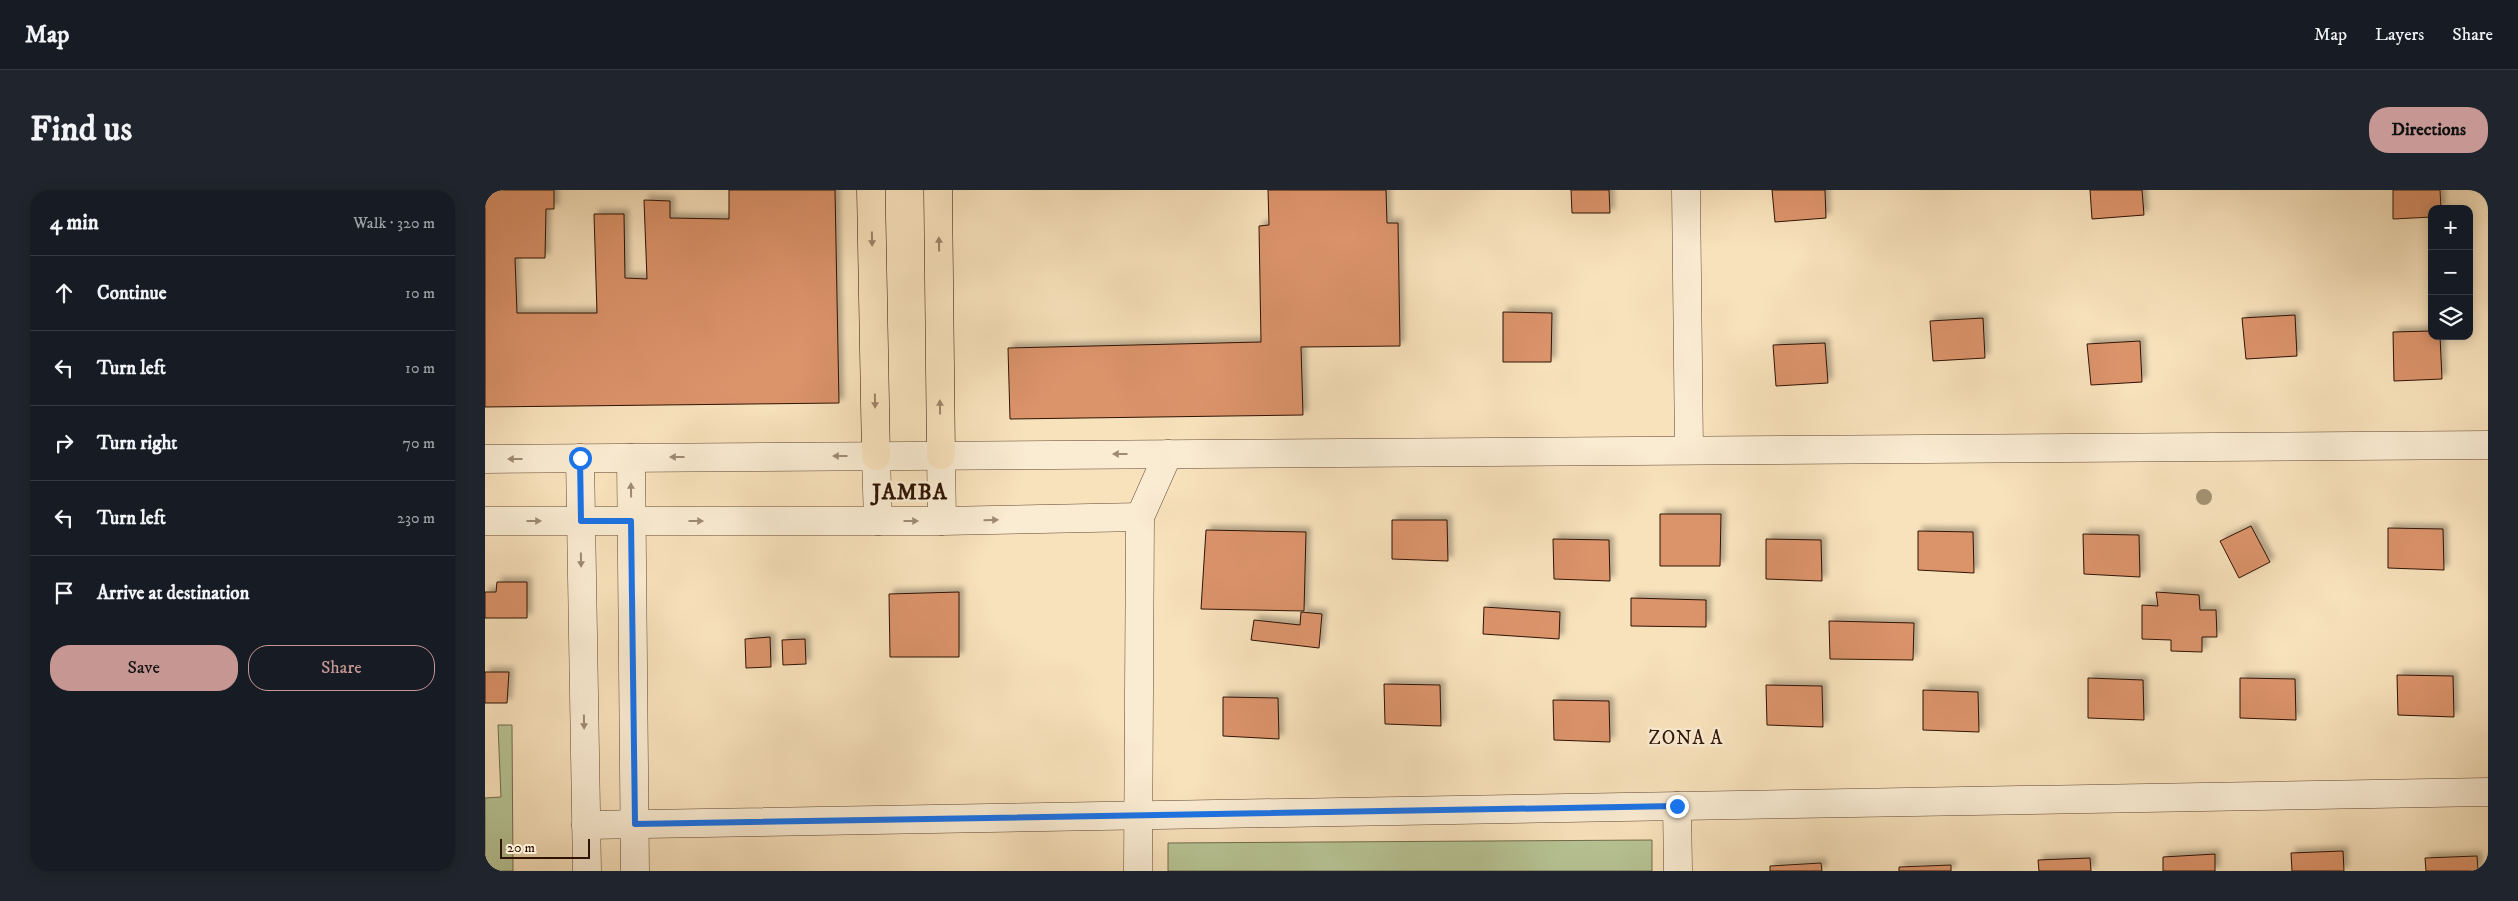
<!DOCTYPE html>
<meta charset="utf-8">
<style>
body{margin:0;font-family:"IM FELL DW Pica",serif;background:#20242c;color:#f1f3f6}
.controls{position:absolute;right:15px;top:15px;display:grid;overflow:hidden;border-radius:10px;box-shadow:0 2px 12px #0003}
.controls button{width:45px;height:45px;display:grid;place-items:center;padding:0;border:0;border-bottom:1px solid #363941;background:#171b24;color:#f1f3f6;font:25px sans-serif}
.scale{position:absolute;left:15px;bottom:12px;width:90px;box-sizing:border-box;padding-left:5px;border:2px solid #2f1304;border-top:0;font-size:14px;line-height:18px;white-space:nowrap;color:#2f1304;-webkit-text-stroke:4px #faecd3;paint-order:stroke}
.stop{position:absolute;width:15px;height:15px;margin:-11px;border:4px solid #1a73e8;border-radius:50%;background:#fff}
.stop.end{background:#1a73e8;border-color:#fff;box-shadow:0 1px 5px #0008}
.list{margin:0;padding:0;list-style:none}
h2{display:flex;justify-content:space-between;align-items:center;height:65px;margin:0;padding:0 20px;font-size:21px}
h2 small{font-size:16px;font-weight:400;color:#9ea1a6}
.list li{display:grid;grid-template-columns:32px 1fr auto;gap:15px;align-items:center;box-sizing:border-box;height:75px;padding:0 20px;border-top:1px solid #363941}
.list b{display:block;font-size:19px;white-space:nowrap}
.list em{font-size:16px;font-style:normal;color:#9ea1a6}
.actions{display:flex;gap:10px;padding:15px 20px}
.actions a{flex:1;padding:11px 0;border:1px solid #c59692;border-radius:20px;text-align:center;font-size:18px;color:#c59692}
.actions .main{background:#c59692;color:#111}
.icon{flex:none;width:28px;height:28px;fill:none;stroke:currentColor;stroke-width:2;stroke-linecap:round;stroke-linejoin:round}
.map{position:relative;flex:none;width:2003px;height:681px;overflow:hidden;border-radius:20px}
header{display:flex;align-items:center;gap:30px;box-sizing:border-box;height:70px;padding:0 25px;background:#171b24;border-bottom:1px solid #363941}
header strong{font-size:24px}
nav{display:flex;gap:28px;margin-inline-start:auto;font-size:18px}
.intro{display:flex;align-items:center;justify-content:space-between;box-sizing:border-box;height:120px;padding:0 30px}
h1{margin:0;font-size:35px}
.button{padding:12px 22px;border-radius:20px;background:#c59692;color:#111;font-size:18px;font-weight:700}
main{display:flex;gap:30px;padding:0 30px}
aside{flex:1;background:#171b24;border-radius:20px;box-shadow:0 2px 12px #0003}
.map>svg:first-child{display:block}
</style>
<header>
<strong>Map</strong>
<nav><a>Map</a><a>Layers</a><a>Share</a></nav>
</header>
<div class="intro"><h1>Find us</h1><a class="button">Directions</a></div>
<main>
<aside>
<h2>4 min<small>Walk · 320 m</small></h2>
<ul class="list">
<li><svg class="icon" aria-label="ahead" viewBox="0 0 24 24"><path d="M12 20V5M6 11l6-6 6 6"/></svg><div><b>Continue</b></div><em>10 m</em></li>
<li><svg class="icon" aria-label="left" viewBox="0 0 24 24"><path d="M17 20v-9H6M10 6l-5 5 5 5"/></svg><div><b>Turn left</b></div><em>10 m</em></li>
<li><svg class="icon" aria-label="right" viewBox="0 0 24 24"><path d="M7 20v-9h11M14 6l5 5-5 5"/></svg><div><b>Turn right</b></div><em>70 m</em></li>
<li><svg class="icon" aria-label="left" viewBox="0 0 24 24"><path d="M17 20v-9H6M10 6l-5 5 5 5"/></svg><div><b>Turn left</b></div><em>230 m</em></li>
<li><svg class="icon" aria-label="arrive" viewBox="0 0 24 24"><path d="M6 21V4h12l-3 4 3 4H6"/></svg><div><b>Arrive at destination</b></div></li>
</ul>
<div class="actions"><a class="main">Save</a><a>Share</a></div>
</aside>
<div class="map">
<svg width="2003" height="681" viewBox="0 0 2003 681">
<defs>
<filter id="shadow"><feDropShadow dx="4.5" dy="-4.5" stdDeviation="2.5" flood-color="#0004"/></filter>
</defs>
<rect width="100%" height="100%" fill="#f8e2bc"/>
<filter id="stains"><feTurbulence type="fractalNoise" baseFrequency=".004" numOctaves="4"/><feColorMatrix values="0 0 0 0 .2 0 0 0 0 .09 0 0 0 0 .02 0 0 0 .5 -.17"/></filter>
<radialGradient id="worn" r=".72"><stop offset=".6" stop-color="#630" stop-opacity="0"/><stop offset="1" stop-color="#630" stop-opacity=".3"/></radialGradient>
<g fill="#b7c495" stroke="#736c4c">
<polygon points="13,535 27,535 28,681 0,681 0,608 16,607"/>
<polygon points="1167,650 1167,681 683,681 683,653"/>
</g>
<g fill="#db936a" stroke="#2f1304" filter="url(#shadow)">
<polygon points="0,0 69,0 69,19 61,19 60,68 30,68 32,123 112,123 109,24 139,24 140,88 162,89 159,10 185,11 185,28 244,29 244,0 350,0 354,213 0,217"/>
<polygon points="783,0 901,0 902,33 913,33 915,156 816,157 818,225 525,229 523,158 776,152 774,36 784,35"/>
<polygon points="1086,0 1124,0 1125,23 1087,23"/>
<polygon points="1287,0 1340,0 1341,28 1290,32"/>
<polygon points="1605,0 1657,0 1659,25 1607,29"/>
<polygon points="1908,0 1955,0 1956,19 1947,19 1947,27 1908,29"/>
<polygon points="1018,122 1067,123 1066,172 1018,172"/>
<polygon points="1810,125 1812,166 1761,169 1757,128"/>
<polygon points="1498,128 1500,168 1448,171 1445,131"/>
<polygon points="1947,141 1947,146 1955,146 1957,189 1909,191 1908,142"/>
<polygon points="1655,151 1657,192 1606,195 1602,154"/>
<polygon points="1340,153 1343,193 1291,196 1288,155"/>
<polygon points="1175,324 1236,324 1235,376 1175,376"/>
<polygon points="907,330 962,330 963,371 907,369"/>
<polygon points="1766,336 1785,372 1754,388 1735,351"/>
<polygon points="1903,338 1958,339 1959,380 1903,378"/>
<polygon points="721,340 821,342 819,421 716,419"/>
<polygon points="1433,341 1488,342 1489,383 1433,380"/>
<polygon points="1598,344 1654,345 1655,387 1599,384"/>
<polygon points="1068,349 1124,350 1125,391 1069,389"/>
<polygon points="1281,349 1336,350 1337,391 1281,389"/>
<polygon points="12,392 42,392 42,428 0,428 0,402 11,402"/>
<polygon points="474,402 474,467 405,467 404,404"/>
<polygon points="1671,402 1714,405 1715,420 1731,420 1732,447 1717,447 1717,462 1686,461 1686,450 1657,449 1657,415 1673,416"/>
<polygon points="1146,408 1221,410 1221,437 1146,436"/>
<polygon points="999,417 1075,422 1074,449 998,444"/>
<polygon points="816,422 837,424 834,458 766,450 769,430 815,435"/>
<polygon points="1344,431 1429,433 1428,470 1345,469"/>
<polygon points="285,447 286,477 261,478 260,449"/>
<polygon points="320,449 321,474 298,475 297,450"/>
<polygon points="0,482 24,482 22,513 0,513"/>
<polygon points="1912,485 1968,486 1969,527 1913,525"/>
<polygon points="1603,488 1658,490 1659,530 1603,528"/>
<polygon points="1755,488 1810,489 1811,530 1755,528"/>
<polygon points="899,494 955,495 956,536 900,534"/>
<polygon points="1281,495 1337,496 1338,537 1282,535"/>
<polygon points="1438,500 1493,502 1494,542 1438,540"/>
<polygon points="738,507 793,508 794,549 738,546"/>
<polygon points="1068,510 1124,511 1125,552 1069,550"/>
<polygon points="1858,661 1859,681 1807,681 1806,663"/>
<polygon points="1730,664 1730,681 1678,681 1678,667"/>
<polygon points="1992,666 1993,681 1941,681 1940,668"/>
<polygon points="1605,668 1606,681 1554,681 1553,670"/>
<polygon points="1336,673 1337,681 1285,681 1285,676"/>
<polygon points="1466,675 1466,681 1414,681 1414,677"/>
</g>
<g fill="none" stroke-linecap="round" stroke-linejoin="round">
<defs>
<g id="minor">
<polyline points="1201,0 1204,260"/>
<polyline points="456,265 457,331"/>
<polyline points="391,266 393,331"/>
<polyline points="95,268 102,681"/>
<polyline points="146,268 150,681"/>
<polyline points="0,269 2003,255"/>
<polyline points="0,331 457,331 655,327"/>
<polyline points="1192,616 1193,681"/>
<polyline points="101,635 2003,602"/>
<polyline points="653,681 655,327 683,264"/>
</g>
<g id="major">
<polyline points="386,0 391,266"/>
<polyline points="453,0 456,265"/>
</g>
</defs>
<use href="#minor" stroke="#614732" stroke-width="29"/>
<use href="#major" stroke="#2f1304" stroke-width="29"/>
<use href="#minor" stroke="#faecd3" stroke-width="28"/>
<use href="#major" stroke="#f8e2bc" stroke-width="28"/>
</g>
<circle fill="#a49273" cx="1719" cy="307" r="8"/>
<defs><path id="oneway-solid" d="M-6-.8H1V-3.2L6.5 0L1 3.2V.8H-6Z" transform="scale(1.25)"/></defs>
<g fill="#9e8569">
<use href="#oneway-solid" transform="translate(387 49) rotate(89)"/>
<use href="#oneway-solid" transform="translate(454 54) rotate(-91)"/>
<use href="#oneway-solid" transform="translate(390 211) rotate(89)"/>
<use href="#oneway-solid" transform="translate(455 217) rotate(-91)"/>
</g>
<g fill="#9f8a76">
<use href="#oneway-solid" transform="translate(635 264) rotate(180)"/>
<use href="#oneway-solid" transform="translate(355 266) rotate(180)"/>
<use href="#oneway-solid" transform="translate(192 267) rotate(180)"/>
<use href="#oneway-solid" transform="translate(30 269) rotate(180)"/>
<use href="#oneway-solid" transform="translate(146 300) rotate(-91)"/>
<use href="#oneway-solid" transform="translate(506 330) rotate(-1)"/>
<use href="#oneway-solid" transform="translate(49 331)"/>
<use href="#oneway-solid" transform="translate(211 331)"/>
<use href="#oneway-solid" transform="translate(426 331)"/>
<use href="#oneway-solid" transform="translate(96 370) rotate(89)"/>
<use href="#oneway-solid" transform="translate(99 532) rotate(89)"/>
</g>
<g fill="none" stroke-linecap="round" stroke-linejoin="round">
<polyline stroke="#1a73e8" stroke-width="6" points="95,268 96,331 146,331 150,634 1192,616"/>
</g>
<g text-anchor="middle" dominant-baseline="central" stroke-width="5" stroke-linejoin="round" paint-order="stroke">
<g font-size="19" letter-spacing="1" fill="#2f1304" stroke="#faecd3">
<text x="1201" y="548">ZONA A</text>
</g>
<g font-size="22" font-weight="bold" letter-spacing="1" fill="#2f1304" stroke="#faecd3">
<text x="425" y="302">JAMBA</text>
</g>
</g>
<rect width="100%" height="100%" filter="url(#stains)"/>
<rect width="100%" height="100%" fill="url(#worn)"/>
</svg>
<div class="controls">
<button>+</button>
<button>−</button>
<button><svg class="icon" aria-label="layers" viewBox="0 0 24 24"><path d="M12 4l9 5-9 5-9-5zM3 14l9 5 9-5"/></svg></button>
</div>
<div class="scale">20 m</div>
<div class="stop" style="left:95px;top:268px"></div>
<div class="stop end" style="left:1192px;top:616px"></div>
</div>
</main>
